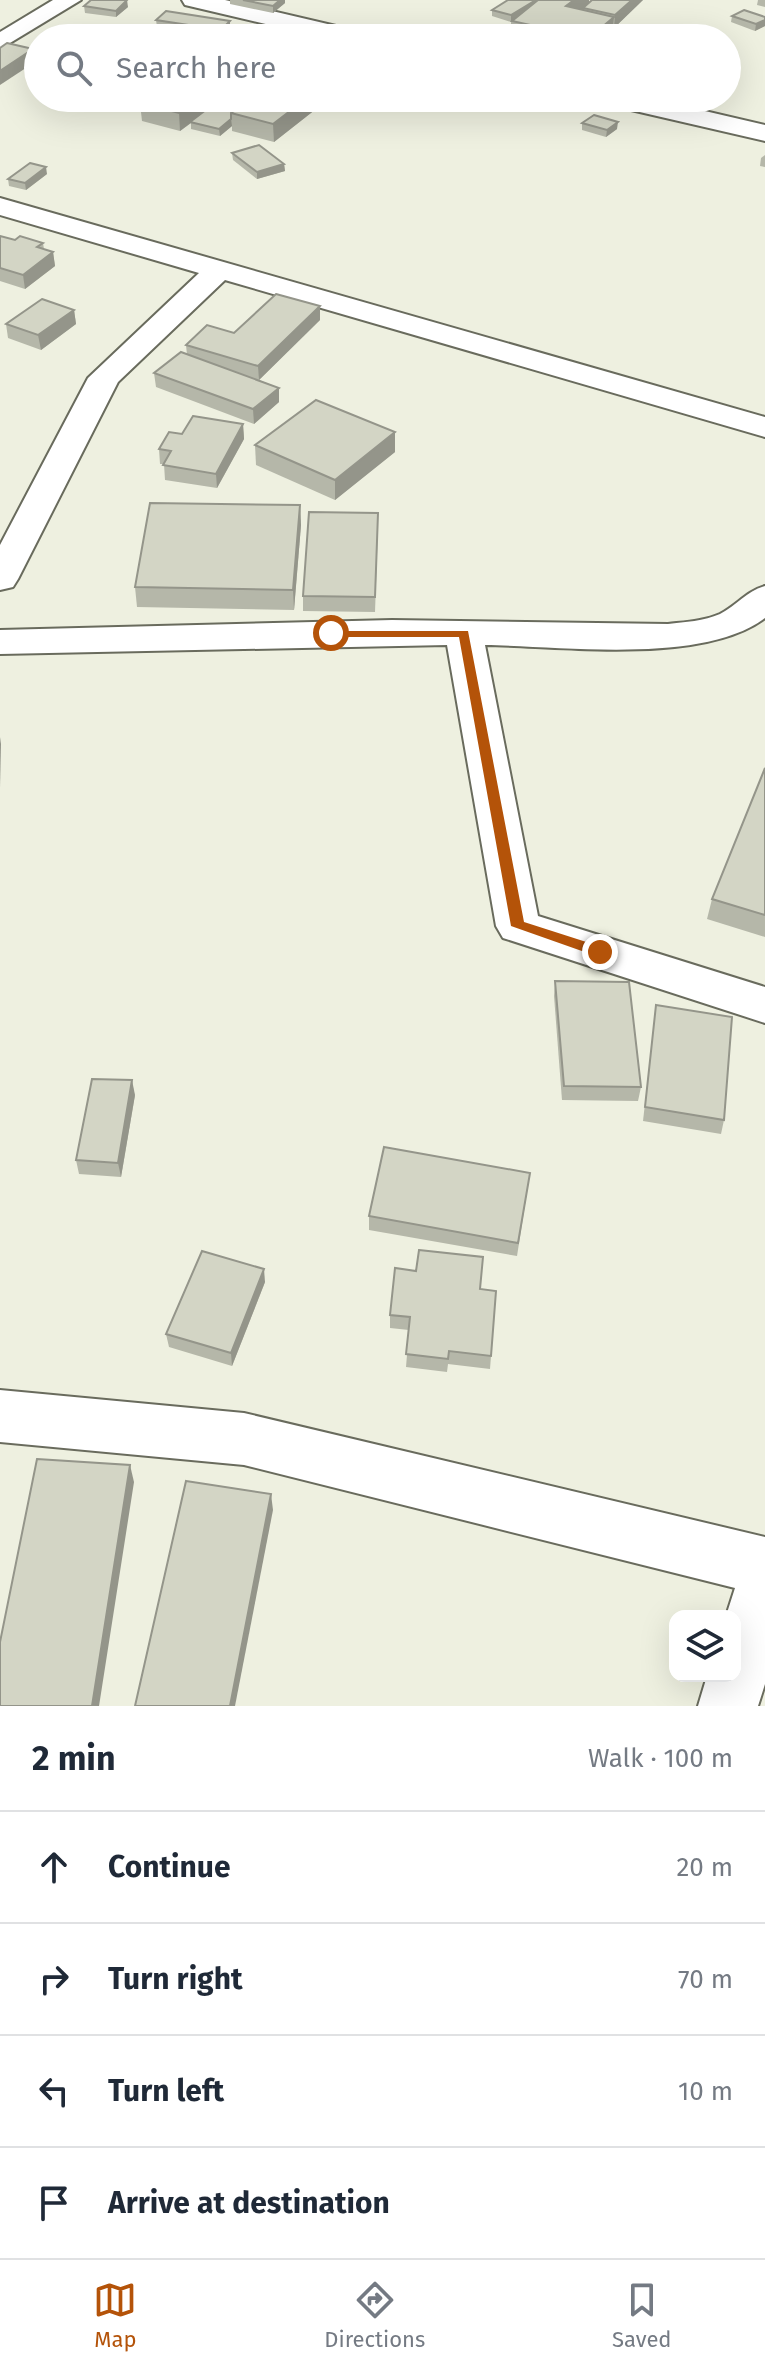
<!DOCTYPE html>
<meta charset="utf-8">
<style>
body{margin:0;font-family:"Fira Sans",sans-serif;background:#f6f6f7;color:#1f2937}
.controls{position:absolute;right:24px;bottom:24px;display:grid;overflow:hidden;border-radius:16px;box-shadow:0 8px 32px #0002}
.controls button{width:72px;height:72px;display:grid;place-items:center;padding:0;border:0;border-bottom:2px solid #e0e1e3;background:#fff;color:#1f2937;font:40px sans-serif}
.stop{position:absolute;width:24px;height:24px;margin:-18px;border:6px solid #b45309;border-radius:50%;background:#fff}
.stop.end{background:#b45309;border-color:#fff;box-shadow:0 2px 8px #0008}
.list{margin:0;padding:0;list-style:none}
h2{display:flex;justify-content:space-between;align-items:center;height:104px;margin:0;padding:0 32px;font-size:34px}
h2 small{font-size:26px;font-weight:400;color:#747a83}
.list li{display:grid;grid-template-columns:52px 1fr auto;gap:24px;align-items:center;box-sizing:border-box;height:112px;padding:0 32px;border-top:2px solid #e0e1e3}
.list b{display:block;font-size:30px;white-space:nowrap}
.list em{font-size:26px;font-style:normal;color:#747a83}
.icon{flex:none;width:44px;height:44px;fill:none;stroke:currentColor;stroke-width:2;stroke-linecap:round;stroke-linejoin:round}
.map{position:relative;flex:none;width:765px;height:1706px;overflow:hidden}
.search{position:absolute;background:#fff;box-shadow:0 8px 32px #0002;left:24px;right:24px;top:24px;height:88px;display:flex;align-items:center;gap:20px;box-sizing:border-box;padding:0 28px;border-radius:44px;color:#747a83;font-size:30px}
.sheet{height:552px;background:#fff}
nav{display:flex;justify-content:space-around;align-items:center;box-sizing:border-box;height:112px;border-top:2px solid #e0e1e3;background:#fff;font-size:22px;color:#747a83}
nav a{display:grid;justify-items:center;gap:4px}
nav .on{color:#b45309}
.map>svg:first-child{display:block}
</style>
<div class="map">
<svg width="765" height="1706" viewBox="0 0 765 1706">
<rect width="100%" height="100%" fill="#eef0e0"/>
<g fill="none" stroke-linecap="round" stroke-linejoin="round">
<defs>
<g id="street">
<polygon points="53,0 81,0 0,49 0,32"/>
<polygon points="0,198 765,417 765,437 225,280 118,382 18,579 13,587 0,590 0,545 88,378 199,273 0,215"/>
<path d="M 765,586 L 765,618 C 703,665 562,646 485,645 L 538,916 L 765,987 L 765,1023 L 503,938 L 496,926 L 447,645 L 0,654 L 0,630 L 392,620 L 668,624 C 685,622 704,621 720,614 C 737,605 747,591 765,586 Z"/>
<polygon points="0,1390 244,1413 765,1537 765,1684 758,1706 698,1706 707,1676 735,1676 735,1616 726,1616 735,1588 244,1465 0,1442"/>
</g>
<g id="primary">
<polygon points="182,0 225,0 366,33 370,38 325,38 185,5"/>
<polygon points="601,98 649,98 765,125 765,141 605,104"/>
</g>
</defs>
<use href="#street" stroke="#696b5d" stroke-width="4"/>
<use href="#primary" stroke="#696b5d" stroke-width="4"/>
<use href="#street" fill="#fff" fill-rule="evenodd"/>
<use href="#primary" fill="#fff" fill-rule="evenodd"/>
</g>
<g fill="#b5b7a9">
<polygon points="230,0 285,0 285,3 273,13 230,4"/>
<polygon points="643,0 614,28 613,27 612,34 608,38 511,38 511,22 492,16 492,10"/>
<polygon points="758,0 765,0 765,7 757,5"/>
<polygon points="84,6 128,7 116,17 85,13"/>
<polygon points="732,16 765,17 765,26 755,31 731,22"/>
<polygon points="156,20 230,21 230,28 221,36 157,27"/>
<polygon points="147,98 224,98 217,103 237,108 251,98 330,98 274,142 232,131 232,126 220,136 191,129 191,123 180,131 142,121 140,103"/>
<polygon points="582,123 617,129 606,137 582,130"/>
<polygon points="232,153 284,164 285,171 257,179 233,160"/>
<polygon points="765,155 765,167 760,166 761,158"/>
<polygon points="47,174 26,190 9,186 8,179"/>
<polygon points="0,236 15,240 43,243 44,249 53,252 55,266 25,289 0,281"/>
<polygon points="74,310 76,324 41,350 8,338 6,324"/>
<polygon points="320,320 259,380 279,388 279,402 254,424 156,387 154,373 187,355 186,345 234,333"/>
<polygon points="243,424 244,439 217,488 165,480 164,464 160,464 159,449 182,434"/>
<polygon points="255,445 395,452 335,500 256,465"/>
<polygon points="300,505 301,525 294,610 137,607 135,587"/>
<polygon points="378,527 375,612 303,611 303,596"/>
<polygon points="765,768 765,937 707,919 712,899"/>
<polygon points="555,981 641,1087 638,1101 562,1100 554,996"/>
<polygon points="656,1005 724,1120 721,1134 643,1121"/>
<polygon points="135,1095 121,1177 79,1174 76,1160"/>
<polygon points="530,1173 517,1256 369,1230 369,1216"/>
<polygon points="265,1282 232,1366 169,1347 166,1334"/>
<polygon points="480,1289 496,1291 490,1369 448,1364 447,1372 406,1367 409,1330 390,1328 390,1315"/>
</g>
<g fill="#94958a">
<polygon points="127,0 128,7 116,17 116,11"/>
<polygon points="280,0 285,0 285,3 273,13 273,6"/>
<polygon points="536,0 541,3 511,22 511,15"/>
<polygon points="574,0 589,0 589,4 565,23 566,6"/>
<polygon points="632,0 643,0 614,28 615,15"/>
<polygon points="614,17 612,34 608,38 589,38"/>
<polygon points="765,20 765,26 755,31 756,24"/>
<polygon points="230,21 230,28 221,36 221,30"/>
<polygon points="33,49 35,62 0,85 0,71"/>
<polygon points="199,98 224,98 180,131 179,113"/>
<polygon points="307,98 330,98 274,142 273,124"/>
<polygon points="231,119 232,126 220,136 219,129"/>
<polygon points="618,122 617,129 606,137 607,130"/>
<polygon points="284,164 285,171 257,179 257,172"/>
<polygon points="46,167 47,174 26,190 25,183"/>
<polygon points="53,252 55,266 25,289 23,275"/>
<polygon points="320,306 320,320 259,380 258,366"/>
<polygon points="74,310 76,324 41,350 38,335"/>
<polygon points="279,388 279,402 254,424 253,409"/>
<polygon points="243,424 244,439 217,488 216,474"/>
<polygon points="395,432 395,452 335,500 335,480"/>
<polygon points="300,505 301,525 294,610 293,590"/>
<polygon points="0,737 1,744 0,788"/>
<polygon points="132,1080 135,1095 121,1177 118,1163"/>
<polygon points="264,1269 265,1282 232,1366 231,1353"/>
<polygon points="130,1465 134,1482 99,1706 92,1706"/>
<polygon points="271,1494 273,1510 235,1706 230,1706"/>
</g>
<g fill="#d3d5c5" stroke="#94958a" stroke-width="2">
<polygon points="91,0 127,0 116,11 84,6"/>
<polygon points="243,0 280,0 273,6"/>
<polygon points="508,0 536,0 511,15 492,10"/>
<polygon points="538,0 574,0 566,6 614,17 589,38 512,21"/>
<polygon points="592,0 632,0 615,15 583,8"/>
<polygon points="744,10 765,17 765,20 756,24 732,16"/>
<polygon points="166,11 230,21 221,30 156,20"/>
<polygon points="247,27 284,36 281,38 232,38"/>
<polygon points="460,31 482,38 448,38"/>
<polygon points="7,43 33,49 0,71 0,48"/>
<polygon points="147,98 199,98 179,113 140,103"/>
<polygon points="251,98 307,98 273,124 231,113"/>
<polygon points="215,103 237,108 231,113 231,119 219,129 190,122"/>
<polygon points="594,115 618,122 607,130 582,123"/>
<polygon points="259,145 284,164 257,172 232,153"/>
<polygon points="30,163 46,167 25,183 8,179"/>
<polygon points="0,236 15,240 20,236 43,243 37,247 53,252 23,275 0,268"/>
<polygon points="276,294 320,306 258,366 186,345 207,325 234,333"/>
<polygon points="42,299 74,310 38,335 6,324"/>
<polygon points="181,352 279,388 253,409 154,373"/>
<polygon points="316,400 395,432 335,480 255,445"/>
<polygon points="193,416 243,424 216,474 163,465 171,451 159,449 169,432 182,434"/>
<polygon points="150,503 300,505 293,590 135,587"/>
<polygon points="309,512 378,513 375,597 303,596"/>
<polygon points="765,768 765,915 712,899"/>
<polygon points="555,981 629,982 641,1087 564,1086"/>
<polygon points="656,1005 732,1017 724,1120 645,1107"/>
<polygon points="92,1079 132,1080 118,1163 76,1160"/>
<polygon points="384,1147 530,1173 518,1243 369,1216"/>
<polygon points="419,1250 483,1257 480,1289 496,1291 491,1356 449,1351 448,1359 406,1354 410,1317 390,1315 395,1268 416,1271"/>
<polygon points="202,1251 264,1269 231,1353 166,1334"/>
<polygon points="37,1459 130,1465 92,1706 0,1706 0,1642"/>
<polygon points="186,1481 271,1494 230,1706 135,1706"/>
</g>
<polygon fill="#b45309" points="327,631 468,631 524,922 605,948 605,956 596,956 511,926 459,637 331,637 325,633"/>
</svg>
<div class="controls">
<button><svg class="icon" aria-label="layers" viewBox="0 0 24 24"><path d="M12 4l9 5-9 5-9-5zM3 14l9 5 9-5"/></svg></button>
</div>
<div class="stop" style="left:331px;top:633px"></div>
<div class="stop end" style="left:600px;top:952px"></div>
<div class="search"><svg class="icon" aria-label="search" viewBox="0 0 24 24"><circle cx="10" cy="10" r="6"/><path d="M15 15l6 6"/></svg>Search here</div>
</div>
<section class="sheet">
<h2>2 min<small>Walk · 100 m</small></h2>
<ul class="list">
<li><svg class="icon" aria-label="ahead" viewBox="0 0 24 24"><path d="M12 20V5M6 11l6-6 6 6"/></svg><div><b>Continue</b></div><em>20 m</em></li>
<li><svg class="icon" aria-label="right" viewBox="0 0 24 24"><path d="M7 20v-9h11M14 6l5 5-5 5"/></svg><div><b>Turn right</b></div><em>70 m</em></li>
<li><svg class="icon" aria-label="left" viewBox="0 0 24 24"><path d="M17 20v-9H6M10 6l-5 5 5 5"/></svg><div><b>Turn left</b></div><em>10 m</em></li>
<li><svg class="icon" aria-label="arrive" viewBox="0 0 24 24"><path d="M6 21V4h12l-3 4 3 4H6"/></svg><div><b>Arrive at destination</b></div></li>
</ul>
</section>
<nav>
<a class="on"><svg class="icon" aria-label="map" viewBox="0 0 24 24"><path d="M3 6l6-2 6 2 6-2v14l-6 2-6-2-6 2zM9 4v14M15 6v14"/></svg>Map</a>
<a><svg class="icon" aria-label="directions" viewBox="0 0 24 24"><path d="M12 3l9 9-9 9-9-9zM9 14v-3h6M13 9l2 2-2 2"/></svg>Directions</a>
<a><svg class="icon" aria-label="saved" viewBox="0 0 24 24"><path d="M7 4h10v16l-5-4-5 4z"/></svg>Saved</a>
</nav>
